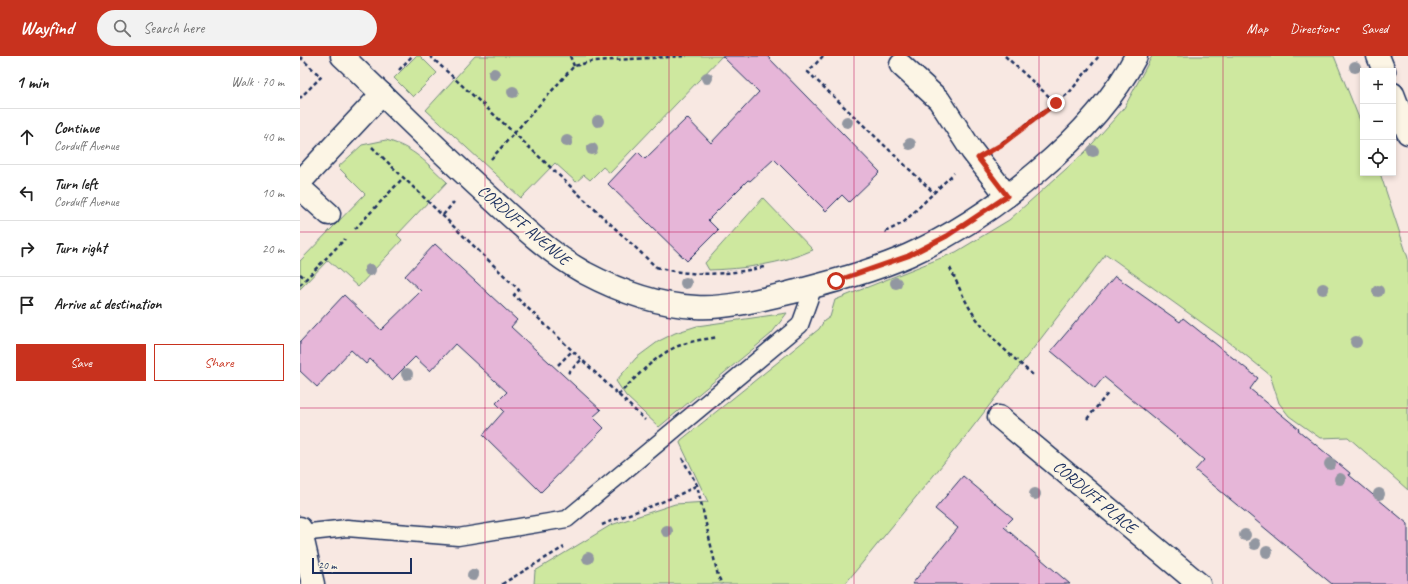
<!DOCTYPE html>
<meta charset="utf-8">
<style>
body{margin:0;font-family:Caveat,sans-serif;background:#f2f2f2;color:#222}
.controls{position:absolute;right:12px;top:12px;display:grid;overflow:hidden;border-radius:0px;box-shadow:0 2px 6px #0003}
.controls button{width:36px;height:36px;display:grid;place-items:center;padding:0;border:0;border-bottom:1px solid #e0e0e0;background:#fff;color:#222;font:20px sans-serif}
.scale{position:absolute;left:12px;bottom:10px;width:100px;box-sizing:border-box;padding-left:4px;border:2px solid #1b2f5e;border-top:0;font-size:11px;line-height:14px;white-space:nowrap;color:#1b2f5e;-webkit-text-stroke:3px #fcf5e5;paint-order:stroke}
.stop{position:absolute;width:12px;height:12px;margin:-9px;border:3px solid #c8321e;border-radius:50%;background:#fff}
.stop.end{background:#c8321e;border-color:#fff;box-shadow:0 1px 4px #0008}
.list{margin:0;padding:0;list-style:none}
h2{display:flex;justify-content:space-between;align-items:center;height:52px;margin:0;padding:0 16px;font-size:17px}
h2 small{font-size:13px;font-weight:400;color:#767676}
.list li{display:grid;grid-template-columns:26px 1fr auto;gap:12px;align-items:center;box-sizing:border-box;height:56px;padding:0 16px;border-top:1px solid #e0e0e0}
.list b{display:block;font-size:15px;white-space:nowrap}
.list p{margin:0;font-size:13px;white-space:nowrap;color:#767676}
.list em{font-size:13px;font-style:normal;color:#767676}
.actions{display:flex;gap:8px;padding:12px 16px}
.actions a{flex:1;padding:9px 0;border:1px solid #c8321e;border-radius:0px;text-align:center;font-size:14px;color:#c8321e}
.actions .main{background:#c8321e;color:#fff}
.icon{flex:none;width:22px;height:22px;fill:none;stroke:currentColor;stroke-width:2;stroke-linecap:round;stroke-linejoin:round}
.map{position:relative;flex:none;width:1108px;height:528px;overflow:hidden}
header{display:flex;align-items:center;gap:24px;box-sizing:border-box;height:56px;padding:0 20px;background:#c8321e;color:#fff}
header strong{font-size:19px}
nav{display:flex;gap:22px;margin-inline-start:auto;font-size:14px}
.search{width:280px;height:36px;background:#f2f2f2;display:flex;align-items:center;gap:10px;box-sizing:border-box;padding:0 14px;border-radius:22px;color:#767676;font-size:15px}
main{display:flex}
aside{flex:1;background:#fff}
.map>svg:first-child{display:block}
</style>
<header>
<strong>Wayfind</strong>
<div class="search"><svg class="icon" aria-label="search" viewBox="0 0 24 24"><circle cx="10" cy="10" r="6"/><path d="M15 15l6 6"/></svg>Search here</div>
<nav><a>Map</a><a>Directions</a><a>Saved</a></nav>
</header>
<main>
<aside>
<h2>1 min<small>Walk · 70 m</small></h2>
<ul class="list">
<li><svg class="icon" aria-label="ahead" viewBox="0 0 24 24"><path d="M12 20V5M6 11l6-6 6 6"/></svg><div><b>Continue</b><p>Corduff Avenue</p></div><em>40 m</em></li>
<li><svg class="icon" aria-label="left" viewBox="0 0 24 24"><path d="M17 20v-9H6M10 6l-5 5 5 5"/></svg><div><b>Turn left</b><p>Corduff Avenue</p></div><em>10 m</em></li>
<li><svg class="icon" aria-label="right" viewBox="0 0 24 24"><path d="M7 20v-9h11M14 6l5 5-5 5"/></svg><div><b>Turn right</b></div><em>20 m</em></li>
<li><svg class="icon" aria-label="arrive" viewBox="0 0 24 24"><path d="M6 21V4h12l-3 4 3 4H6"/></svg><div><b>Arrive at destination</b></div></li>
</ul>
<div class="actions"><a class="main">Save</a><a>Share</a></div>
</aside>
<div class="map">
<svg width="1108" height="528" viewBox="0 0 1108 528">
<rect width="100%" height="100%" fill="#f8e8e2"/>
<filter id="ink" filterUnits="userSpaceOnUse"><feTurbulence type="fractalNoise" baseFrequency=".025" numOctaves="2"/><feDisplacementMap in="SourceGraphic" scale="8" xChannelSelector="R" yChannelSelector="G"/><feConvolveMatrix kernelMatrix="1 2 1 2 8 2 1 2 1" color-interpolation-filters="sRGB"/></filter>
<g filter="url(#ink)">
<g fill="#cee89f" stroke="#748c7e">
<polygon points="116,0 120,0 137,17 113,41 94,22"/>
<polygon points="175,0 422,0 310,117 303,111 290,124 284,119 276,126 255,107 221,142 126,54"/>
<polygon points="852,0 1034,0 1063,72 1063,117 1080,117 1108,202 1108,434 1048,381 1020,382 989,360 979,347 970,319 933,289 806,198 665,381 545,528 234,528 235,515 311,469 375,448 408,446 380,387 381,384 519,273 524,265 530,261 535,244 656,196 709,164 785,96 824,52"/>
<path d="M 86,84 C 115,92 126,107 147,126 L 97,179 L 102,184 L 58,231 L 28,204 L 0,233 L 0,205 L 65,138 L 38,111 L 62,89 Z"/>
<path d="M 463,142 L 513,194 C 481,208 444,213 409,214 L 405,207 Z"/>
<polygon points="487,257 471,278 359,371 326,340 316,325 336,302 359,285 375,277 397,270"/>
</g>
<g fill="#e6b6d8" stroke="#1b2f5e">
<polygon points="422,0 467,0 580,116 549,146 542,139 526,155 474,103 450,125 448,124 408,164 418,174 387,205 308,128 338,96 345,103 387,62 411,87 459,36"/>
<polygon points="135,188 217,264 211,271 301,354 293,361 304,372 241,436 183,379 204,355 196,347 207,336 155,288 130,315 115,301 92,324 70,303 66,308 51,294 17,331 0,315 0,286 44,239 81,274 121,235 105,220"/>
<polygon points="815,220 880,266 883,262 958,322 950,333 999,373 998,374 1050,417 1049,419 1108,468 1108,528 1032,528 895,414 904,404 876,380 804,321 795,332 751,295"/>
<polygon points="663,420 713,462 704,471 770,528 612,528 658,472 635,453"/>
</g>
<g fill="none" stroke-linecap="round" stroke-linejoin="round">
<defs>
<polyline id="lane" points="1,477 47,472 158,481 267,463 500,269 514,230"/>
<g id="street">
<path d="M 42,0 C 93,48 142,98 194,145 C 222,171 251,198 285,217 C 319,235 358,249 396,251 C 428,253 467,242 497,235 C 535,225 573,215 609,199 C 689,163 795,80 836,0"/>
<polyline points="601,9 639,44 672,95 707,140"/>
<polyline points="0,126 82,38"/>
<polyline points="0,132 29,158"/>
<polyline points="699,361 899,528"/>
<polyline points="0,472 13,528"/>
</g>
<g id="secondary">
<polyline points="1078,0 1084,15"/>
<polyline points="1093,38 1108,77"/>
</g>
</defs>
<use href="#lane" stroke="#1b2f5e" stroke-width="19"/>
<use href="#street" stroke="#1b2f5e" stroke-width="25"/>
<use href="#secondary" stroke="#1b2f5e" stroke-width="25"/>
<g stroke="#1b2f5e" stroke-width="2.5" stroke-dasharray="4 3" stroke-linecap="butt">
<polyline points="130,0 213,76 356,211"/>
<polyline points="270,0 274,10"/>
<polyline points="523,0 508,16 634,137"/>
<polyline points="705,0 756,47"/>
<polyline points="0,1 21,21 0,42"/>
<polyline points="99,14 112,0"/>
<polyline points="702,87 769,37 799,0"/>
<polyline points="72,91 219,234 214,239 345,364"/>
<polyline points="191,103 274,10 294,5 387,0"/>
<polyline points="143,159 154,146"/>
<polyline points="55,173 103,122"/>
<polyline points="585,176 603,167 654,117"/>
<path d="M 356,211 C 392,221 428,219 464,211"/>
<path d="M 650,212 C 657,226 663,242 672,256 C 688,281 712,300 734,320"/>
<polyline points="0,218 6,223"/>
<polyline points="0,229 45,183"/>
<polyline points="258,309 272,295"/>
<polyline points="268,317 281,304"/>
<path d="M 318,339 C 339,319 358,295 387,287 C 397,284 408,283 418,281"/>
<polyline points="787,363 809,336"/>
<polyline points="382,402 397,429 418,520 422,528"/>
<path d="M 302,469 C 333,455 367,447 397,429"/>
<polyline points="202,528 264,491"/>
</g>
<use href="#lane" stroke="#fcf5e5" stroke-width="16"/>
<use href="#street" stroke="#fcf5e5" stroke-width="22"/>
<use href="#secondary" stroke="#fcf5e5" stroke-width="22"/>
</g>
<g fill="#9297a1">
<circle cx="1055" cy="11" r="6"/>
<circle cx="194" cy="18" r="6"/>
<circle cx="407" cy="22" r="6"/>
<circle cx="213" cy="36" r="6"/>
<circle cx="298" cy="65" r="6"/>
<circle cx="547" cy="66" r="6"/>
<circle cx="267" cy="85" r="6"/>
<circle cx="610" cy="88" r="6"/>
<circle cx="292" cy="93" r="6"/>
<circle cx="793" cy="95" r="6"/>
<circle cx="70" cy="214" r="6"/>
<circle cx="386" cy="227" r="6"/>
<circle cx="596" cy="227" r="6"/>
<circle cx="1023" cy="233" r="6"/>
<circle cx="1078" cy="235" r="6"/>
<circle cx="1056" cy="286" r="6"/>
<circle cx="107" cy="318" r="6"/>
<circle cx="1030" cy="408" r="6"/>
<circle cx="1040" cy="423" r="6"/>
<circle cx="735" cy="438" r="6"/>
<circle cx="1079" cy="438" r="6"/>
<circle cx="367" cy="475" r="6"/>
<circle cx="945" cy="479" r="6"/>
<circle cx="955" cy="488" r="6"/>
<circle cx="967" cy="496" r="6"/>
<circle cx="288" cy="502" r="6"/>
<circle cx="173" cy="519" r="6"/>
</g>
</g>
<g fill="none" stroke-linecap="round" stroke-linejoin="round" filter="url(#ink)">
<polyline stroke="#c8321e" stroke-width="5" points="536,225 608,200 647,180 707,140 678,102 701,89 756,47"/>
</g>
<path fill="none" stroke="#c2185b" stroke-width="1" stroke-opacity="0.55" d="M 185,0 L 185,528M 369,0 L 369,528M 554,0 L 554,528M 739,0 L 739,528M 923,0 L 923,528M 0,176 L 1108,176M 0,352 L 1108,352"/>
<g text-anchor="middle" dominant-baseline="central" stroke-width="3.5" stroke-linejoin="round" paint-order="stroke">
<g font-size="17" fill="#1b2f5e" stroke="#fcf5e5">
<text transform="translate(224 169) rotate(40)">CORDUFF AVENUE</text>
<text transform="translate(795 441) rotate(40)">CORDUFF PLACE</text>
</g>
</g>
</svg>
<div class="controls">
<button>+</button>
<button>−</button>
<button><svg class="icon" aria-label="locate" viewBox="0 0 24 24"><circle cx="12" cy="12" r="6"/><path d="M12 2v4M12 18v4M2 12h4M18 12h4"/></svg></button>
</div>
<div class="scale">20 m</div>
<div class="stop" style="left:536px;top:225px"></div>
<div class="stop end" style="left:756px;top:47px"></div>
</div>
</main>
